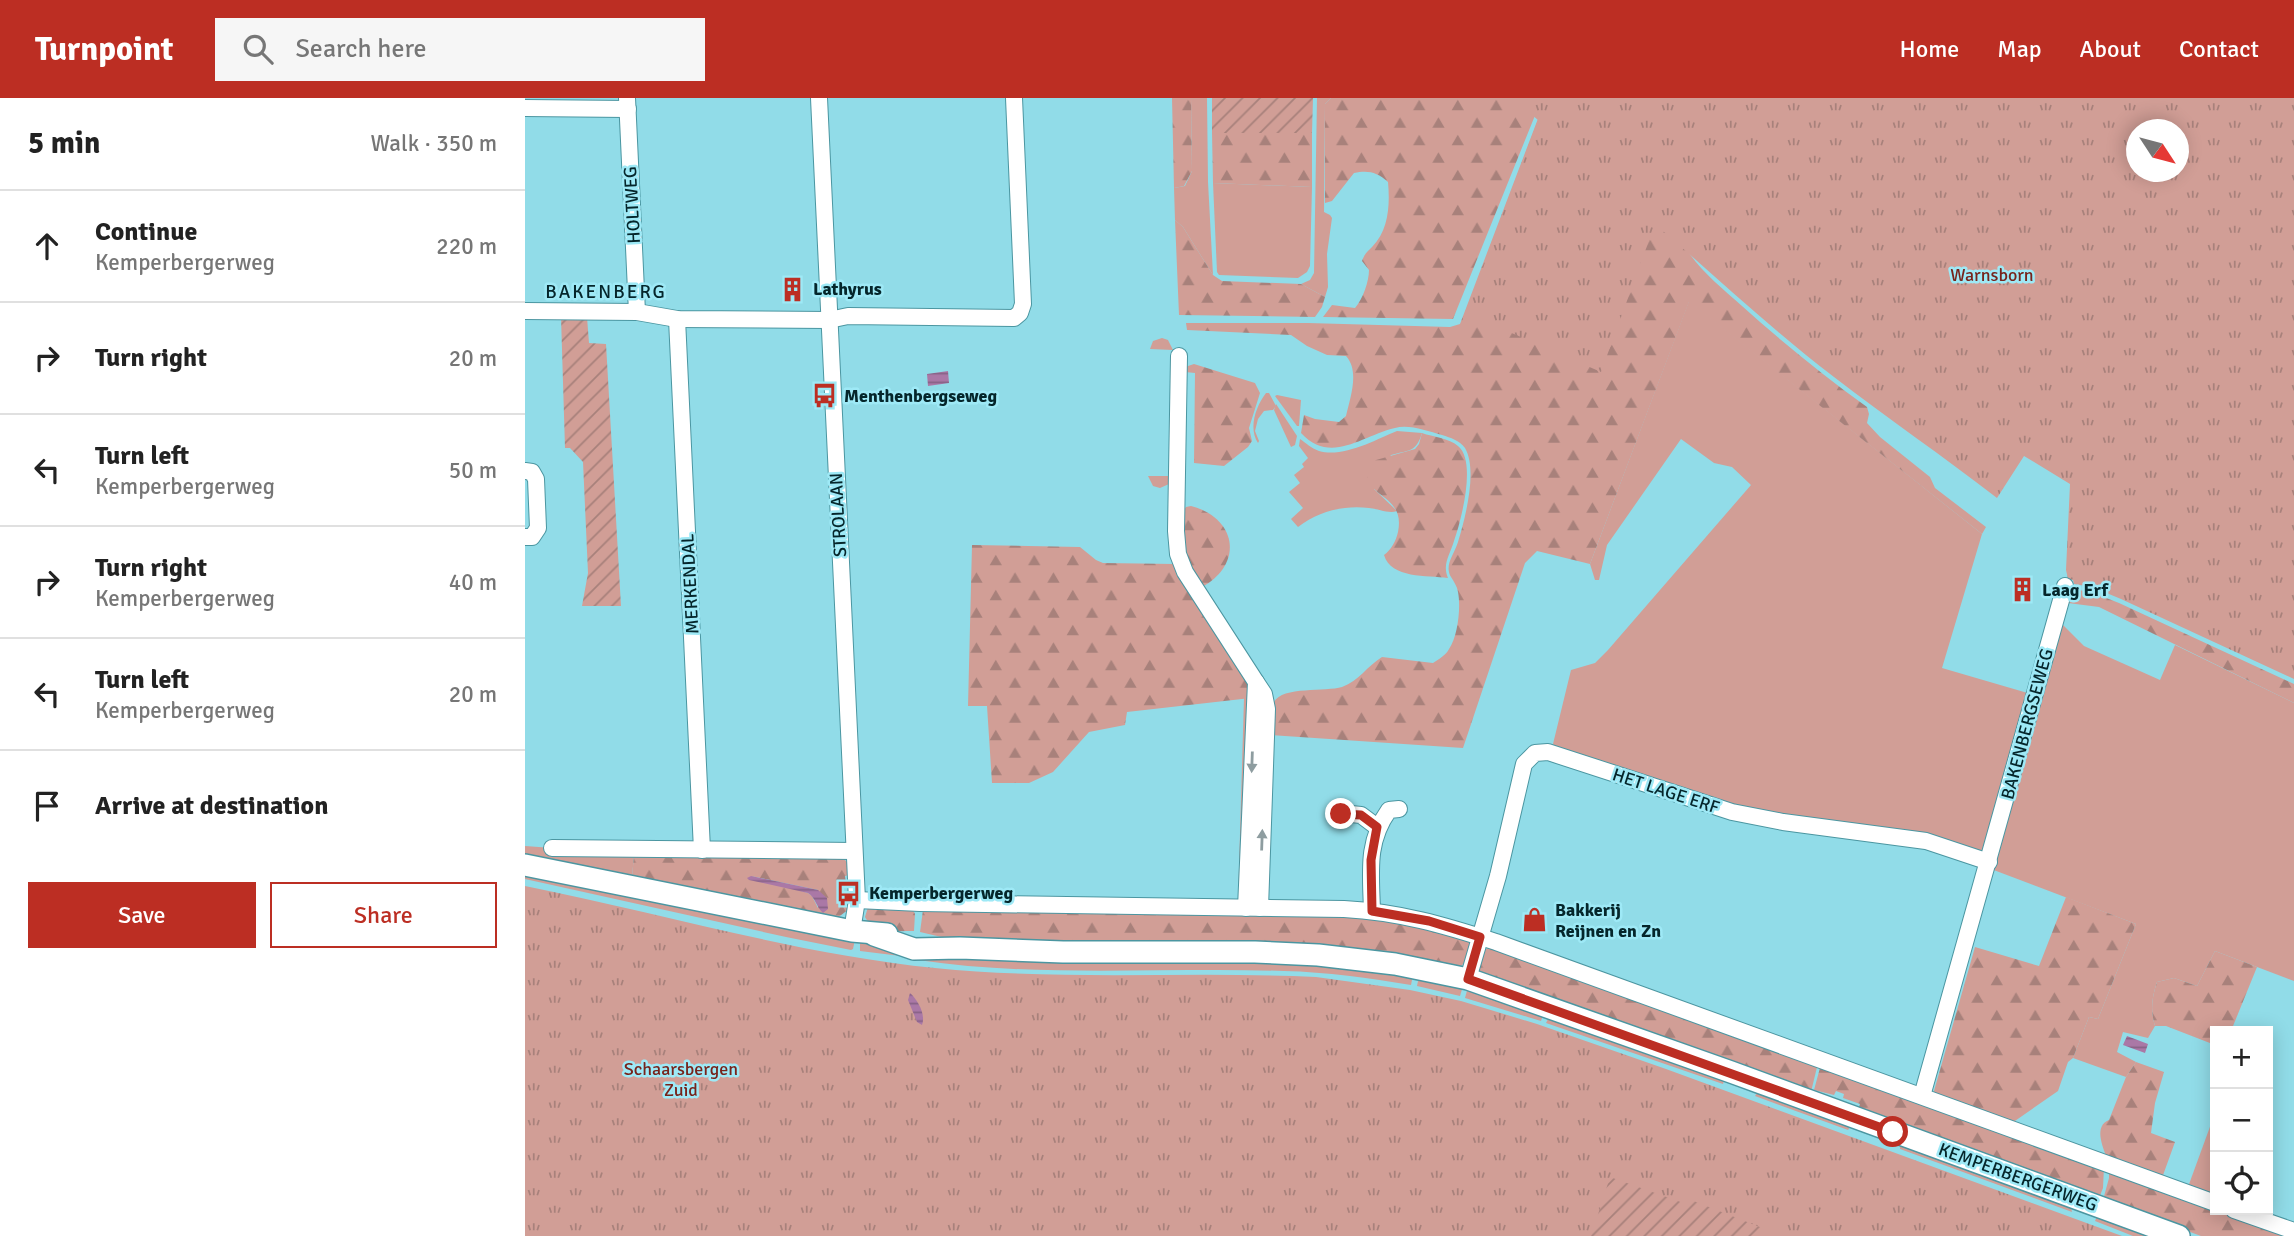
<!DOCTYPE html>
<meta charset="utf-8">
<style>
body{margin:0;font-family:Signika,sans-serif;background:#f6f6f6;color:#222}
.controls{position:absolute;right:21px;bottom:21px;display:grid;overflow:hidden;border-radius:0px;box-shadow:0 4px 18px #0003}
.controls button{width:63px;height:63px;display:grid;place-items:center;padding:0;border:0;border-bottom:2px solid #e0e0e0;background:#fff;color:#222;font:35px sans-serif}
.compass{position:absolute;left:1601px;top:21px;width:63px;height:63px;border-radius:50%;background:#fff;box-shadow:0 4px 18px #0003;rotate:126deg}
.stop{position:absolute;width:21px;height:21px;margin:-16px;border:5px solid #bc2e23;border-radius:50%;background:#fff}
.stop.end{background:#bc2e23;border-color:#fff;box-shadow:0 2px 7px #0008}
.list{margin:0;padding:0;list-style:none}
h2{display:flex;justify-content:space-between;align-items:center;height:91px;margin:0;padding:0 28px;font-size:30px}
h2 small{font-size:23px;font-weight:400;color:#767676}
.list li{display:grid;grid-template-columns:46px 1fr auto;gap:21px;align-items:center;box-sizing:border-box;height:112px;padding:0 28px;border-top:2px solid #e0e0e0}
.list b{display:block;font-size:26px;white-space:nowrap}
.list p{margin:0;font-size:23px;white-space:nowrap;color:#767676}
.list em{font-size:23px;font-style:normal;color:#767676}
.actions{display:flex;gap:14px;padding:21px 28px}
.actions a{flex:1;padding:16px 0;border:2px solid #bc2e23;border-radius:0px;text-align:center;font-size:24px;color:#bc2e23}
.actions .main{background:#bc2e23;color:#fff}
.icon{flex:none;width:38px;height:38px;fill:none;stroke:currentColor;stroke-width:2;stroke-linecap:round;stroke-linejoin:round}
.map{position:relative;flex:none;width:1769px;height:1138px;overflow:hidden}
header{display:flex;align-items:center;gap:42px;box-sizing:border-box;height:98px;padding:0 35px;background:#bc2e23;color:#fff}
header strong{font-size:33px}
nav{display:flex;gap:38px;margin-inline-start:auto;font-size:24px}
.search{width:490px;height:63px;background:#f6f6f6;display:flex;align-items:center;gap:18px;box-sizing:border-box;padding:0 24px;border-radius:0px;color:#767676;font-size:26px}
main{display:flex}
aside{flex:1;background:#fff}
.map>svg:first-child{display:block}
</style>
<header>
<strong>Turnpoint</strong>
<div class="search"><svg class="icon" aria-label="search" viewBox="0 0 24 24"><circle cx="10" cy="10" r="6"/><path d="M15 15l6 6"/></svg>Search here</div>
<nav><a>Home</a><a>Map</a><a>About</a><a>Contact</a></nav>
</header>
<main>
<aside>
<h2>5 min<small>Walk · 350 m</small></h2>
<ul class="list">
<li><svg class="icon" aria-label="ahead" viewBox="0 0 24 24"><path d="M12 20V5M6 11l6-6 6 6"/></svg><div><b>Continue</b><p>Kemperbergerweg</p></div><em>220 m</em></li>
<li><svg class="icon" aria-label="right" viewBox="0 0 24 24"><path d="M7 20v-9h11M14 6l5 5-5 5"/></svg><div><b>Turn right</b></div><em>20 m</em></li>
<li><svg class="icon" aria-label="left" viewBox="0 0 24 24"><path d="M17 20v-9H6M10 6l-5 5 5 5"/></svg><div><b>Turn left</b><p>Kemperbergerweg</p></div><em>50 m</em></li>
<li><svg class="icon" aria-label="right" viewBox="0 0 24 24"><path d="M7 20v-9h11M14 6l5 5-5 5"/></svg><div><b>Turn right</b><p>Kemperbergerweg</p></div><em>40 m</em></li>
<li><svg class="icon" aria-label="left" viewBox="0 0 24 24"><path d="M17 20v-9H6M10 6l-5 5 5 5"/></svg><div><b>Turn left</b><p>Kemperbergerweg</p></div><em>20 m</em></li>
<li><svg class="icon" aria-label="arrive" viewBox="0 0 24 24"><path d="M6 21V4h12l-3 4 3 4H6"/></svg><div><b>Arrive at destination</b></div></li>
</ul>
<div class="actions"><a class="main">Save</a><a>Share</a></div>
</aside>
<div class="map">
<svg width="1769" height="1138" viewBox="0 0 1769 1138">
<defs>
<pattern id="forest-firs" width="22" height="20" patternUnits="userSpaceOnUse" patternTransform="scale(1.75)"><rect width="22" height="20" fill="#d19e96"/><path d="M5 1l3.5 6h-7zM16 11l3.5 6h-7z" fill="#a8817b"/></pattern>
<pattern id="park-tufts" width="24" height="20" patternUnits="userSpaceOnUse" patternTransform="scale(1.75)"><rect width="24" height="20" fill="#d19e96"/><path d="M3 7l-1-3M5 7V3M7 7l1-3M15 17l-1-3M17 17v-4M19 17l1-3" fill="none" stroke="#a8817b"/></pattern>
<pattern id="garden-furrows" width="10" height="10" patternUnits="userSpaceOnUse" patternTransform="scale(1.75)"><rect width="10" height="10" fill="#d19e96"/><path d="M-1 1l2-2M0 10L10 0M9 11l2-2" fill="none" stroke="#a8817b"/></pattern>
<pattern id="water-rules" width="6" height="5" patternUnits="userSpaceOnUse" patternTransform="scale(1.75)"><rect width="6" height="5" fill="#aa78a6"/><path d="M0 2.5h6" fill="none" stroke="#886287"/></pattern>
</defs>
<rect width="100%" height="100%" fill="#91dce8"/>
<g fill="#d19e96">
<polygon points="666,0 682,0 683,84 688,177 658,129 650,122 649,90 660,88 667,73"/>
<polygon points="792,0 814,0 806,0 800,6 799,114 805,117 807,120 802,156 803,189 800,199 776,186 785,182 789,175"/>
<polygon points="688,85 787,89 785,168 782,174 773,180 694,177 692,174"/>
<polygon points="1164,203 1457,436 1417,570 1506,596 1457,757 1209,708 1030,648 1028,646 1046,572 1070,565 1083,552 1226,387 1207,369 1189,365 1156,341 1082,447 1074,482 1070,482 1065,466"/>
<polygon points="637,240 643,242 648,252 625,251 628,243"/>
<polygon points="752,297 776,302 774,328 772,328 750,298"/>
<polygon points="751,306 772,338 770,347 766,349 749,312"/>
<path d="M 872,333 L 897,335 C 891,355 883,352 866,357 L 849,391 L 872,413 C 864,416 854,411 844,410 C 819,407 794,413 773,429 L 766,421 L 778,410 L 764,394 L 775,385 L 769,377 L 779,369 L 777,366 L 783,360 L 774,348 L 775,341 C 781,345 786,350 794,353 C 818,360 850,342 872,333 Z"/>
<polygon points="623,378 646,378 644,386 635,390 628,388"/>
<path d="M 1534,523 L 1559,548 L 1635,582 L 1650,547 L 1769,605 L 1769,883 L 1690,853 L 1672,888 L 1649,880 L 1632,884 C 1627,899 1625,912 1630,928 L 1623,940 L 1598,934 L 1592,954 L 1611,964 L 1601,979 L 1548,960 L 1564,919 L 1573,921 L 1611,826 L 1466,771 Z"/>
<polygon points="719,600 726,600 718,798 713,804"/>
<polygon points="0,748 109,756 107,780 0,759"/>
<polygon points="0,773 330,841 328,851 326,852 261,839 0,781"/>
<polygon points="337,841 384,859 335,853 335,842"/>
<path d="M 392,859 L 761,862 L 888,877 L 886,887 C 844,880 802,874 759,873 C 638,869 514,880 393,862 Z"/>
<polygon points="894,878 938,888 935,898 892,888"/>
<polygon points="943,889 1019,914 1016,923 940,900"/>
<polygon points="1025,917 1200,979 1198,986 1021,925"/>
<polygon points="1234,992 1326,1028 1323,1032 1230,998"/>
<polygon points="1690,1015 1690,1098 1663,1089"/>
<polygon points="1375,1048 1412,1056 1545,1106 1547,1114 1375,1051"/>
<polygon points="1573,1116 1633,1138 1608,1138 1570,1123"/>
</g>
<g fill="url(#forest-firs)" fill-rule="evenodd">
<polygon points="647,0 666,0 667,73 659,88 649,90"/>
<path d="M 806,0 L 998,0 L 1011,15 L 928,221 L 798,219 L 807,207 L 830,210 C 838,201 844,183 844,172 L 837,163 C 840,155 842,154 847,149 C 864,132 865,106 863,84 C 852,74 843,72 829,75 L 807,103 L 800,105 L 800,6 Z"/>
<path d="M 1014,18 L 1164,155 C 1179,176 1198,191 1217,208 C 1257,244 1299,278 1342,309 L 1344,316 L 1342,325 L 1355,339 L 1405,379 L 1410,390 L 1461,429 L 1457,436 L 1164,204 L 1065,466 L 1012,453 L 1000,465 L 938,650 L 745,637 C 746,627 744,612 749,604 C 757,588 801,594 817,589 C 834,583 842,568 857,559 L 908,565 C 914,561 921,557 924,551 C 933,538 936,509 933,494 C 932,488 929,484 926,479 C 919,467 929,457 933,444 C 940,421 953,372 940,350 C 934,342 926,340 917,337 C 902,333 884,326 870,330 C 836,338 806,367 776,335 L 779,317 L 790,321 L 814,324 L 821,318 C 825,300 835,273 821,258 L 802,257 L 782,248 L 766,237 L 662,232 L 661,225 L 783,225 L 925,229 L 935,226 Z"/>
<polygon points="687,35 787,35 787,89 688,85"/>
<polygon points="650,122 658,129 688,177 697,183 776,186 800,199 797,209 790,219 654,217"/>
<polygon points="669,266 730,285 735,295 724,330 727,343 723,349 699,368 669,365 670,275 660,274 660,269"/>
<path d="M 741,295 L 744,295 L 751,308 L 748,312 L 739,313 L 733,321 L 730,333 L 734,343 L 733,345 C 723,330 731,308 741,295 Z"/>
<path d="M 897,335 C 908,339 924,340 933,348 C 952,363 936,423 929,443 C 925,457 917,466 923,480 C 902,477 866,481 859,457 C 866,452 871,443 873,434 C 881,394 836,401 843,369 L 851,362 L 890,351 L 894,346 Z"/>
<path d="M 666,408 C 712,420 719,466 677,489 L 675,488 L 659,455 L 657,415 L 661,409 Z"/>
<polygon points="447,447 555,449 571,462 578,465 650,466 723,581 726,600 602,614 600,627 564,634 528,674 504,685 467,685 462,608 443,608"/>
<polygon points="1553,492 1566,494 1594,505 1769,586 1769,605 1574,509 1543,505 1546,494"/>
<path d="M 109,756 L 318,760 L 323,765 L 325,777 L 320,778 L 321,785 L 313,786 L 313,797 L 321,797 L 322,803 L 326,803 L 324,811 L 311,821 L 107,780 ZM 226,778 L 293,792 L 293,810 L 287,798 L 283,795 Z"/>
<polygon points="1541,799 1611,826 1573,921 1564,919 1548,960 1543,964 1533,993 1487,1025 1410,997 1409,993 1450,849 1514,868"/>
<path d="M 343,809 L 388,812 L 390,816 L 389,833 C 372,833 349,836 340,819 Z"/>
<path d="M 398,812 L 850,818 L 943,841 C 947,850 942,864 935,869 L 425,841 L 395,834 Z"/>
<polygon points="965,849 1293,965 1286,994 955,874 953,869 959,852"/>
<path d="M 1690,853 L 1732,869 L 1706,933 L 1690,933 L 1690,947 L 1641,928 L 1630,928 C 1625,912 1627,899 1632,884 L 1649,880 L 1672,888 Z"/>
<path d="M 1611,964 L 1639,974 L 1630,1005 L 1626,1035 L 1650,1044 L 1637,1080 L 1582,1060 C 1577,1047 1569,1028 1584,1022 L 1601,979 Z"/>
<polygon points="1296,966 1579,1069 1578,1090 1574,1100 1371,1027 1334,1009 1335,1006 1318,1000 1319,996 1311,993 1309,997 1289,992"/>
<polygon points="1584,1071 1690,1112 1697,1112 1769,1138 1676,1138 1578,1102 1584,1080"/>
</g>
<g fill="url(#park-tufts)" fill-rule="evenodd">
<path d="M 987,0 L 1769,0 L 1769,581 L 1596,501 L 1567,489 L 1549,486 L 1548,482 L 1543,481 L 1541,472 L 1545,386 L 1499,358 L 1472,400 C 1418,358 1362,320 1309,279 C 1246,231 1189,177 1130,126 L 1076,274 L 966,226 L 937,223 L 1013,22 ZM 1612,32 L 1654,32 L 1654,74 L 1612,74 Z"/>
<path d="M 0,788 C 136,815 271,856 410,870 C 537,883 664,873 791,879 L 885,892 L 936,903 L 1012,926 L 1141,971 L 1597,1138 L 0,1138 Z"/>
</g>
<g fill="url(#garden-furrows)">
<polygon points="687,0 788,0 787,35 687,35"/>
<polygon points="36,219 62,219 64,245 81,246 96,508 57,508 63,475 58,364 45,350 40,350"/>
<polygon points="1085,1079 1164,1107 1166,1102 1240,1131 1238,1138 1066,1138"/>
</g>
<g fill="url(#water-rules)">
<polygon points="423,273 424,285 403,288 402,276"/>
<path d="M 226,778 L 293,792 L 302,800 L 303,811 L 298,815 C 291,809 291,800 283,795 L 224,782 L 222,780 Z"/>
<path d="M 385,895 C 393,902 401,917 397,927 L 392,924 L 383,902 Z"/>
<polygon points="1602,938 1623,946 1620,955 1598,947"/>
</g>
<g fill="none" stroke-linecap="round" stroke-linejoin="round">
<defs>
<g id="street">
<polyline points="102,0 112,214"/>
<polyline points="294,0 332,802 327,833"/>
<polyline points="0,10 103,11"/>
<polyline points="0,213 112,214 152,221 304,222 323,218 489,220 495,215 498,206 489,0"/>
<polyline points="152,221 177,752"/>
<polyline points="654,258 651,433 653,456 660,474 731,584 721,810"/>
<polyline points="0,373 7,374 11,381 13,430 7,439 0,439"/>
<polyline points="731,584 739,596 742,611 735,810"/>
<polyline points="816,715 836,717 852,729"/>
<polyline points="27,750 329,753"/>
<path d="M 332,802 L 395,805 L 819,811 C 874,814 919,827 971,844 L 1690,1105"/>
<path d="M 847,813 C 846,775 841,744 864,712 L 874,711"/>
<polyline points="943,881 973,778 999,666 1010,655 1023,654 1207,714 1258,724 1401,743 1464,764"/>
<polyline points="1397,998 1540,488"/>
<polyline points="1709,1112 1769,1133"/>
</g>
<g id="secondary">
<polyline points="0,767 327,833 362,836"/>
<polyline points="349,837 389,851 435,850 538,854 730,854 793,857 870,866 943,881 1206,974 1654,1138"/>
</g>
</defs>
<use href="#street" stroke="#4b96a1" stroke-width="18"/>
<use href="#secondary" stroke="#4b96a1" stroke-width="24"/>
<use href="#street" stroke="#fff" stroke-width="16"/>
<use href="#secondary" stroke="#fff" stroke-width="21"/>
</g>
<defs><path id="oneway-solid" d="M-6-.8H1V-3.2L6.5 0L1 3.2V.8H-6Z" transform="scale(1.75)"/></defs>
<g fill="#8e9da0">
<use href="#oneway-solid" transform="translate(727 664) rotate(92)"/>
<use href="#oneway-solid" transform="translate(737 742) rotate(-88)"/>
</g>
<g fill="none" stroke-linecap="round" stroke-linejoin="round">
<polyline stroke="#bc2e23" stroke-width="9" points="816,716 836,717 852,729 846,762 847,813 904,823 955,839 943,881 1368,1034"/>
</g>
<defs>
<symbol id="building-bare" viewBox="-9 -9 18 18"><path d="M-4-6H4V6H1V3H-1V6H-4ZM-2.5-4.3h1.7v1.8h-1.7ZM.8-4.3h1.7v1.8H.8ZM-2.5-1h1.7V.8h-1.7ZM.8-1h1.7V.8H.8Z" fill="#bc2e23" stroke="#9ee9f6" stroke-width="2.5" paint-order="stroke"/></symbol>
<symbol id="bus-bare" viewBox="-9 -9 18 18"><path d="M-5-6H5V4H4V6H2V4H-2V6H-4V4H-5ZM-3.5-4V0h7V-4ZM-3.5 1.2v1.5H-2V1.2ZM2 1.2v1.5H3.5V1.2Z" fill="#bc2e23" stroke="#9ee9f6" stroke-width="2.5" paint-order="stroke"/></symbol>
<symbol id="shop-bare" viewBox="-9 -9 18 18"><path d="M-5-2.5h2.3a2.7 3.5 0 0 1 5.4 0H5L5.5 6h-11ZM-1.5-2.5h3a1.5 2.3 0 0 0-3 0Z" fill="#bc2e23" stroke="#9ee9f6" stroke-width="2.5" paint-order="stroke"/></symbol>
</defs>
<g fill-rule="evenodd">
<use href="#building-bare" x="250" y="174" width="35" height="35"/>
<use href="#bus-bare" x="282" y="280" width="35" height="35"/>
<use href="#building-bare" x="1480" y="474" width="35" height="35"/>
<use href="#bus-bare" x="306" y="778" width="35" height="35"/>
<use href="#shop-bare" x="992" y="804" width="35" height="35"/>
</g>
<g text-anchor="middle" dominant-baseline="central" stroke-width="5" stroke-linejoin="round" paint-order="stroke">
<g font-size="18" fill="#05262b" stroke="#9ee9f6">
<text transform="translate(107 107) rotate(-93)">HOLTWEG</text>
<text transform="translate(313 417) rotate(-93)">STROLAAN</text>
<text transform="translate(165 486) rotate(-93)">MERKENDAL</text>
<text transform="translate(1502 626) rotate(-75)">BAKENBERGSEWEG</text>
<text transform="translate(1141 693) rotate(18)">HET LAGE ERF</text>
<text transform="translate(1493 1079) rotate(20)">KEMPERBERGERWEG</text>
</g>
<g font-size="18" fill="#77231b" stroke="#9ee9f6">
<text x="1467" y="177">Warnsborn</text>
<text x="156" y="971">Schaarsbergen<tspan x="156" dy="21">Zuid</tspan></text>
</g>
<g font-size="18" font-weight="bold" fill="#05262b" stroke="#9ee9f6" text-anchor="start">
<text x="288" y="191">Lathyrus</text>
<text x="319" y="298">Menthenbergseweg</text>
<text x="1517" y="492">Laag Erf</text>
<text x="344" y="795">Kemperbergerweg</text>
<text x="1030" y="812">Bakkerij<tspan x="1030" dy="21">Reijnen en Zn</tspan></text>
</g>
<g font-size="19" letter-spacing="2" fill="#05262b" stroke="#9ee9f6">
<text x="81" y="194">BAKENBERG</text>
</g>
</g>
</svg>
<div class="controls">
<button>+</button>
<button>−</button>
<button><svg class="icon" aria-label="locate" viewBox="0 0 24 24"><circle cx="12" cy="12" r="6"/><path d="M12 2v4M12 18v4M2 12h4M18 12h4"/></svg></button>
</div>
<svg class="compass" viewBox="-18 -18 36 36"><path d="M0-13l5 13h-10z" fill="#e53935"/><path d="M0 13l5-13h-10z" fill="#767676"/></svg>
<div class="stop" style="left:1368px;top:1034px"></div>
<div class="stop end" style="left:816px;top:716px"></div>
</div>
</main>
